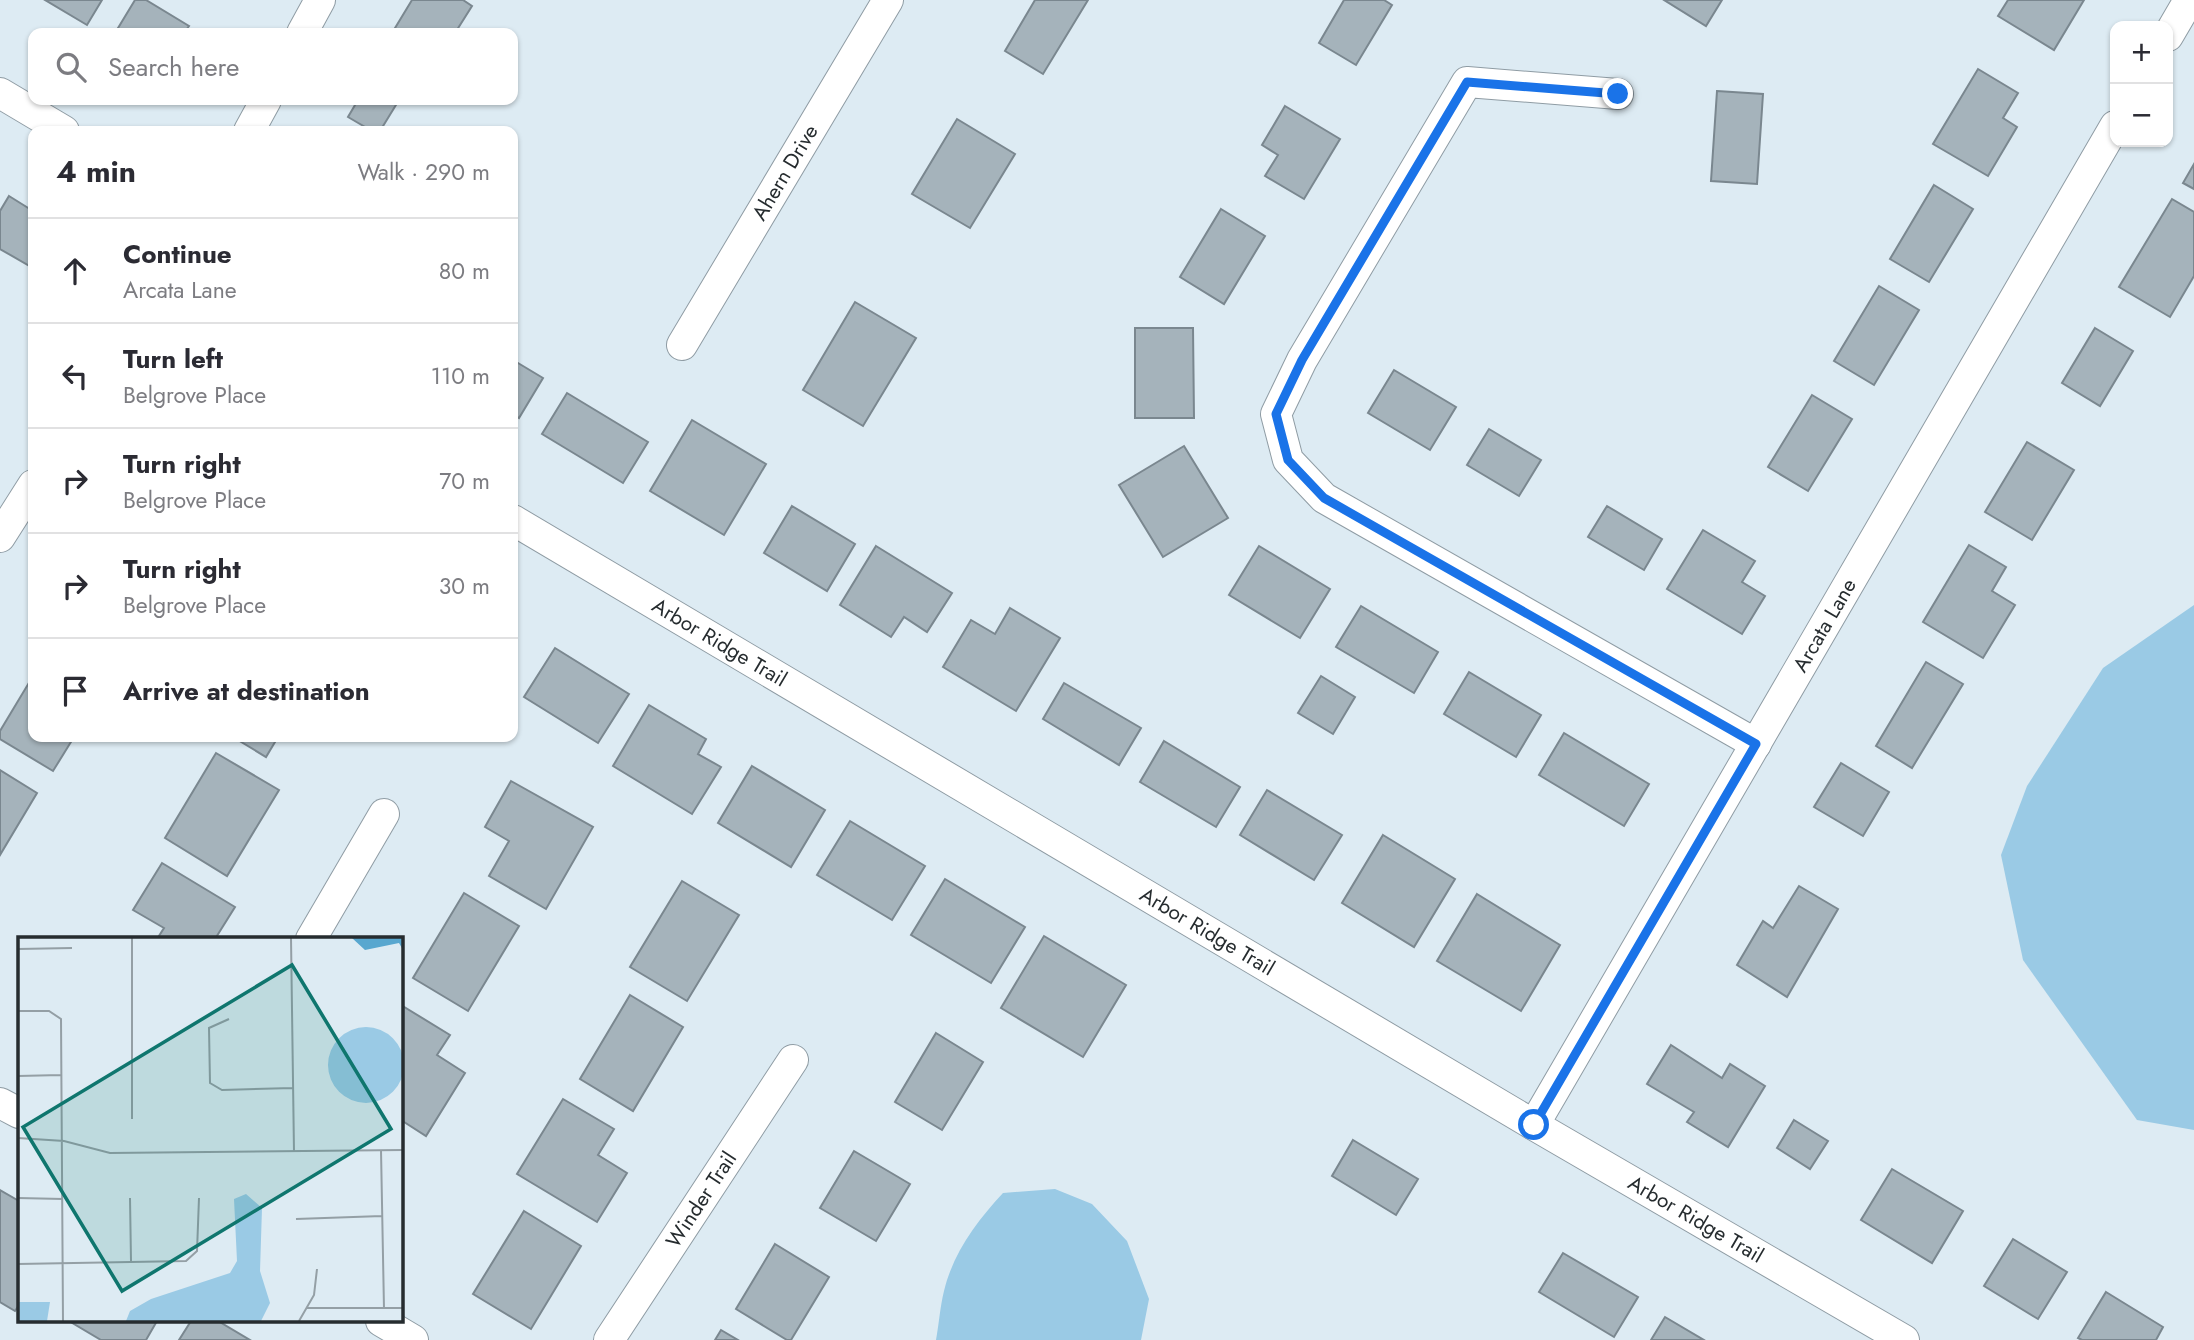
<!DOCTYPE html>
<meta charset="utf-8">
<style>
body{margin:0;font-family:Jost,sans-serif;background:#f2f2f3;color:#2b2b33}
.controls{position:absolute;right:21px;top:21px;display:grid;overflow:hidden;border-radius:14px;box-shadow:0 2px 5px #0004}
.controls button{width:63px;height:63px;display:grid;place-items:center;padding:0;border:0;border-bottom:2px solid #e1e1e2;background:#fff;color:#2b2b33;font:35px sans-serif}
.stop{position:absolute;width:21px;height:21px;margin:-16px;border:5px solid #1a73e8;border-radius:50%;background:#fff}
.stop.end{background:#1a73e8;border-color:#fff;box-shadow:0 2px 7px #0008}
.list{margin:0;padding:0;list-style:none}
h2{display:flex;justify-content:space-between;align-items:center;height:91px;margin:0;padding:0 28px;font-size:30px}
h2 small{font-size:23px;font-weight:400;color:#7c7c81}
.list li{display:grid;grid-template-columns:46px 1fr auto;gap:21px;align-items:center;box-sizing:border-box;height:105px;padding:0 28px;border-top:2px solid #e1e1e2}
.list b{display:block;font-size:26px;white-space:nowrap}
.list p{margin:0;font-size:23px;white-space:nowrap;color:#7c7c81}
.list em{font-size:23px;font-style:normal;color:#7c7c81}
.icon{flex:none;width:38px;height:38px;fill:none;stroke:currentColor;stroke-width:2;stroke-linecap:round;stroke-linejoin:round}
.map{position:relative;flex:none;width:2194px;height:1340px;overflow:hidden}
.search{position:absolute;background:#fff;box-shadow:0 2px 5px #0004;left:28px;top:28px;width:490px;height:77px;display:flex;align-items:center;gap:18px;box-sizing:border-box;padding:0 24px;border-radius:14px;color:#7c7c81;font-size:26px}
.panel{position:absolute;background:#fff;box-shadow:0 2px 5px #0004;left:28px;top:126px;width:490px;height:616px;border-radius:14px}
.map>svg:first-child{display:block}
</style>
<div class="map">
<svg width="2194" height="1340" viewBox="0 0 2194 1340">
<rect width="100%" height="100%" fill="#ddebf3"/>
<g fill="#9acae5">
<polygon points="2194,605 2194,1130 2137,1120 2023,960 2001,855 2027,786 2103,668"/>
<path d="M 1055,1189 L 1092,1204 L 1127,1241 L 1149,1299 L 1141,1340 L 936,1340 C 939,1324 940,1307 944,1291 C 953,1253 977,1221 1003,1193 Z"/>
</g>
<g fill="#a5b3bb" stroke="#7a878f" stroke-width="2">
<polygon points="45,0 102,0 87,25"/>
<polygon points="135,0 146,0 189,26 184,33 115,33"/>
<polygon points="412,0 463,0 472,6 455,33 392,33"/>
<polygon points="1035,0 1088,0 1043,74 1005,51"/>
<polygon points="1344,0 1384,0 1392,5 1356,65 1319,43"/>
<polygon points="1664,0 1722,0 1706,26"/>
<polygon points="2008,0 2084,0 2054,50 1998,16"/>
<polygon points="1978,69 2018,93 2003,118 2017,127 1988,176 1933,144"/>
<polygon points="1717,91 1763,94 1757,184 1711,181"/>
<polygon points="358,100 399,100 380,131 372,131 348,117"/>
<polygon points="1285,106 1340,139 1304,199 1265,176 1278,155 1262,145"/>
<polygon points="957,119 1015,154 970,228 912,194"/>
<polygon points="2194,164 2194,189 2183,183"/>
<polygon points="1934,185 1973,209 1929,282 1890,259"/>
<polygon points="9,196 33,211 33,268 0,249 0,211"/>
<polygon points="2172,199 2194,212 2194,276 2170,317 2119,287"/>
<polygon points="1221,209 1265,236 1224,304 1180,277"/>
<polygon points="1879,286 1919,310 1874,385 1834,361"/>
<polygon points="855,302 916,338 863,426 803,390"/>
<polygon points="1135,328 1193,328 1194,418 1135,418"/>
<polygon points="2095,328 2133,351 2100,406 2062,383"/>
<polygon points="513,360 543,378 519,418 513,414"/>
<polygon points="1394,370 1456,407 1430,450 1368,413"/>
<polygon points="567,393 648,442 623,483 542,434"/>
<polygon points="1812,395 1852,419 1808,491 1768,467"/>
<polygon points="692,420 766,464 724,535 650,491"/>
<polygon points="1489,429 1541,460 1519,496 1467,465"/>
<polygon points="2027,442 2074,470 2032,540 1985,512"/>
<polygon points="1184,446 1228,518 1163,557 1119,485"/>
<polygon points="792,506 855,544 827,591 764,553"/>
<polygon points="1607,506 1662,539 1644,570 1588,537"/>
<polygon points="1703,530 1755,561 1742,582 1765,596 1742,634 1667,589"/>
<polygon points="1969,545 2006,567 1992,591 2015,605 1983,658 1923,622"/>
<polygon points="876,546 952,593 927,632 904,617 891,637 840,605"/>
<polygon points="1259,546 1330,589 1300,638 1229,595"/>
<polygon points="1361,606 1438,652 1414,693 1336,647"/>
<polygon points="1010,608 1060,638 1016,711 943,667 971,620 995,634"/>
<polygon points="555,648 629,694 598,743 524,697"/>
<polygon points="1926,662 1963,684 1912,768 1876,746"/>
<polygon points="1469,672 1541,715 1516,757 1444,714"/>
<polygon points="33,676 33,737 74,737 53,771 0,739 0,731"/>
<polygon points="1321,676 1355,697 1333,734 1298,713"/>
<polygon points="1064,683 1141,728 1119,765 1043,719"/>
<polygon points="649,705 706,739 698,754 721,767 692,814 613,766"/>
<polygon points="1564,733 1649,784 1624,826 1539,775"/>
<polygon points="233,737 278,737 266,757"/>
<polygon points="1164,741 1240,787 1216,827 1140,782"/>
<polygon points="216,753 279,790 227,876 165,838"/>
<polygon points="1841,763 1889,792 1863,836 1814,807"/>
<polygon points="752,766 825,810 791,867 718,823"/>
<polygon points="0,770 37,793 0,855"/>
<polygon points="511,781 593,827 546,909 489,876 509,841 485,827"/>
<polygon points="1267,790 1342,835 1314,880 1240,835"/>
<polygon points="850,821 925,866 892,920 817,875"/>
<polygon points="1383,835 1455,879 1414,947 1342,903"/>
<polygon points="162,863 235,907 215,939 157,939 164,928 133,910"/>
<polygon points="945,879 1025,927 991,983 911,935"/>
<polygon points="682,881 739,915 687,1001 630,967"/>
<polygon points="1799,886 1838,909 1787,997 1737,965 1763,921 1773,928"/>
<polygon points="464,893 519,926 468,1011 413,978"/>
<polygon points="1477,894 1560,945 1521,1011 1437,961"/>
<polygon points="1044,936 1126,985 1083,1057 1001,1008"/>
<polygon points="630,995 683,1027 633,1111 580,1079"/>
<polygon points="401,1005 450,1035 437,1055 465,1073 426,1136 401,1120"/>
<polygon points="936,1033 983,1062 942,1130 895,1102"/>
<polygon points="1671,1045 1722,1078 1730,1064 1765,1086 1728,1147 1687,1122 1694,1112 1647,1084"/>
<polygon points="563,1099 614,1129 598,1155 627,1173 597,1222 517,1174"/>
<polygon points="1794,1120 1828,1141 1810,1169 1777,1148"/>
<polygon points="1353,1140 1418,1179 1396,1215 1332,1176"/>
<polygon points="854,1151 910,1184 876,1241 820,1208"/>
<polygon points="1892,1169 1963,1211 1932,1263 1861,1220"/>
<polygon points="0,1190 19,1201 19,1305 15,1311 0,1302"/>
<polygon points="524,1211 581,1246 531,1329 473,1294"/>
<polygon points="2013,1239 2067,1272 2038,1319 1984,1286"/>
<polygon points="775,1244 829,1277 791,1340 787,1340 736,1309"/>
<polygon points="1563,1253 1638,1297 1614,1337 1539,1292"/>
<polygon points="2106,1292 2163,1327 2156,1340 2082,1340 2078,1338"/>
<polygon points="1665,1317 1704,1340 1651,1340"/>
<polygon points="69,1321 157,1321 146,1340 101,1340"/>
<polygon points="191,1321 218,1321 250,1340 179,1340"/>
<polygon points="721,1330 738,1340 715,1340"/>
</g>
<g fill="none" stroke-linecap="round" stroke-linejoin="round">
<defs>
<g id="street">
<polyline points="302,33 320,0"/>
<polyline points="2168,36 2189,0"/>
<polyline points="0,93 64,131"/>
<polyline points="1618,94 1467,82 1302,360 1276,414 1288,460 1324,498 1756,744"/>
<polyline points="249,131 266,100"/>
<path id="s1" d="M 682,345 L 888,0"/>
<path id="s2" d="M 513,520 L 1534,1125 L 1904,1340"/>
<polyline points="0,537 33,485"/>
<polyline points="311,939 384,814"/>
<polyline points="0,1103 19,1113"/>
<path id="s3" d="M 1534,1125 L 2115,126"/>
<polyline points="381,1321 413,1340"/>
<path id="s4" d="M 609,1340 L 793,1060"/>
</g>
</defs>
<use href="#street" stroke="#8f9ca4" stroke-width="32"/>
<use href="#street" stroke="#fff" stroke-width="30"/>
</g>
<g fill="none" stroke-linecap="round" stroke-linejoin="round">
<polyline stroke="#1a73e8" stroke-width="9" points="1534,1125 1756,744 1324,498 1288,460 1276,414 1302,360 1467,82 1618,94"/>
</g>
<g text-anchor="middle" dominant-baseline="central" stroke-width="6" stroke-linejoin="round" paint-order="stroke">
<g font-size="21" fill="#262c2f" stroke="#ddebf3">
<text stroke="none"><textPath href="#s1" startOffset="201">Ahern Drive</textPath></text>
<text stroke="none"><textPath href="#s3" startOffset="578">Arcata Lane</textPath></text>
<text stroke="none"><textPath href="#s2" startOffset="240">Arbor Ridge Trail</textPath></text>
<text stroke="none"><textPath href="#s2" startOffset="807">Arbor Ridge Trail</textPath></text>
<text stroke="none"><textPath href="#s4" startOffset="168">Winder Trail</textPath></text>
<text stroke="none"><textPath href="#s2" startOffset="1374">Arbor Ridge Trail</textPath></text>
</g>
</g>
<g transform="translate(18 937)">
<rect width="385" height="385" fill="#ddebf3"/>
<path d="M310 128a38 38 0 1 1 76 0a38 38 0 1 1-76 0ZM 228,257 L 244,271 L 242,334 L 252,366 L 243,384 L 108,384 L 112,374 L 133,362 L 212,336 L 219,324 L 216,262 ZM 0,365 L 32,365 L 29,384 L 0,384 Z" fill="#9acae5"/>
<path d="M 334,1 L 385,1 L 385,13 L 381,6 L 347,13 Z" fill="#58a7cf"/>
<path fill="none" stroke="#949fa5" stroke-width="2" d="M 114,1 L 114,182M 273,1 L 276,215M 0,12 L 54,11M 0,74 L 31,74 L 43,82 L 45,384M 211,82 L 191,91 L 192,146 L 204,153 L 275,151M 0,139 L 43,138M 0,201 L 46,204 L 92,216 L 385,213M 363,213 L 366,372M 0,261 L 45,262M 112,261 L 113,324M 278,282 L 364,279M 0,327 L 168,324 L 179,314 L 181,261M 288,371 L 385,371M 281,384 L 296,358 L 299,332"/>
<path fill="#0f766e" fill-opacity="0.15" stroke="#0f766e" stroke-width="3.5" d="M 274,28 L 373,192 L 104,354 L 5,190 Z"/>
<rect width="385" height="385" fill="none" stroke="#262c2f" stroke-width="3.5"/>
</g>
</svg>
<div class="controls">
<button>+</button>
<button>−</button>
</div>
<div class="stop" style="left:1534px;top:1125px"></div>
<div class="stop end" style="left:1618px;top:94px"></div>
<div class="search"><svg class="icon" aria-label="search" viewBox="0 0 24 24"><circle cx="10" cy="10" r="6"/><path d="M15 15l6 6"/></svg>Search here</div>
<section class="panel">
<h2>4 min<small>Walk · 290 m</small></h2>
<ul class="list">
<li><svg class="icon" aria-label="ahead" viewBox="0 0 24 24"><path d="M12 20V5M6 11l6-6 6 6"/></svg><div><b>Continue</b><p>Arcata Lane</p></div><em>80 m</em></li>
<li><svg class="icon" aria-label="left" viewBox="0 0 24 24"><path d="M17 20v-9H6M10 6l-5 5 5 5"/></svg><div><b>Turn left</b><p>Belgrove Place</p></div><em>110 m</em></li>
<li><svg class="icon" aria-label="right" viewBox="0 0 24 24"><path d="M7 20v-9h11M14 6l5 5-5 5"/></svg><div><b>Turn right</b><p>Belgrove Place</p></div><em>70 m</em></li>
<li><svg class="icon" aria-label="right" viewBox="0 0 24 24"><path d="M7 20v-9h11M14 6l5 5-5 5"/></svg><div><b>Turn right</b><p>Belgrove Place</p></div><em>30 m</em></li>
<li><svg class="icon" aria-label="arrive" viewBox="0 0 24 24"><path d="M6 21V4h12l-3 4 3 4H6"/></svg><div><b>Arrive at destination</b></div></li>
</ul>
</section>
</div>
